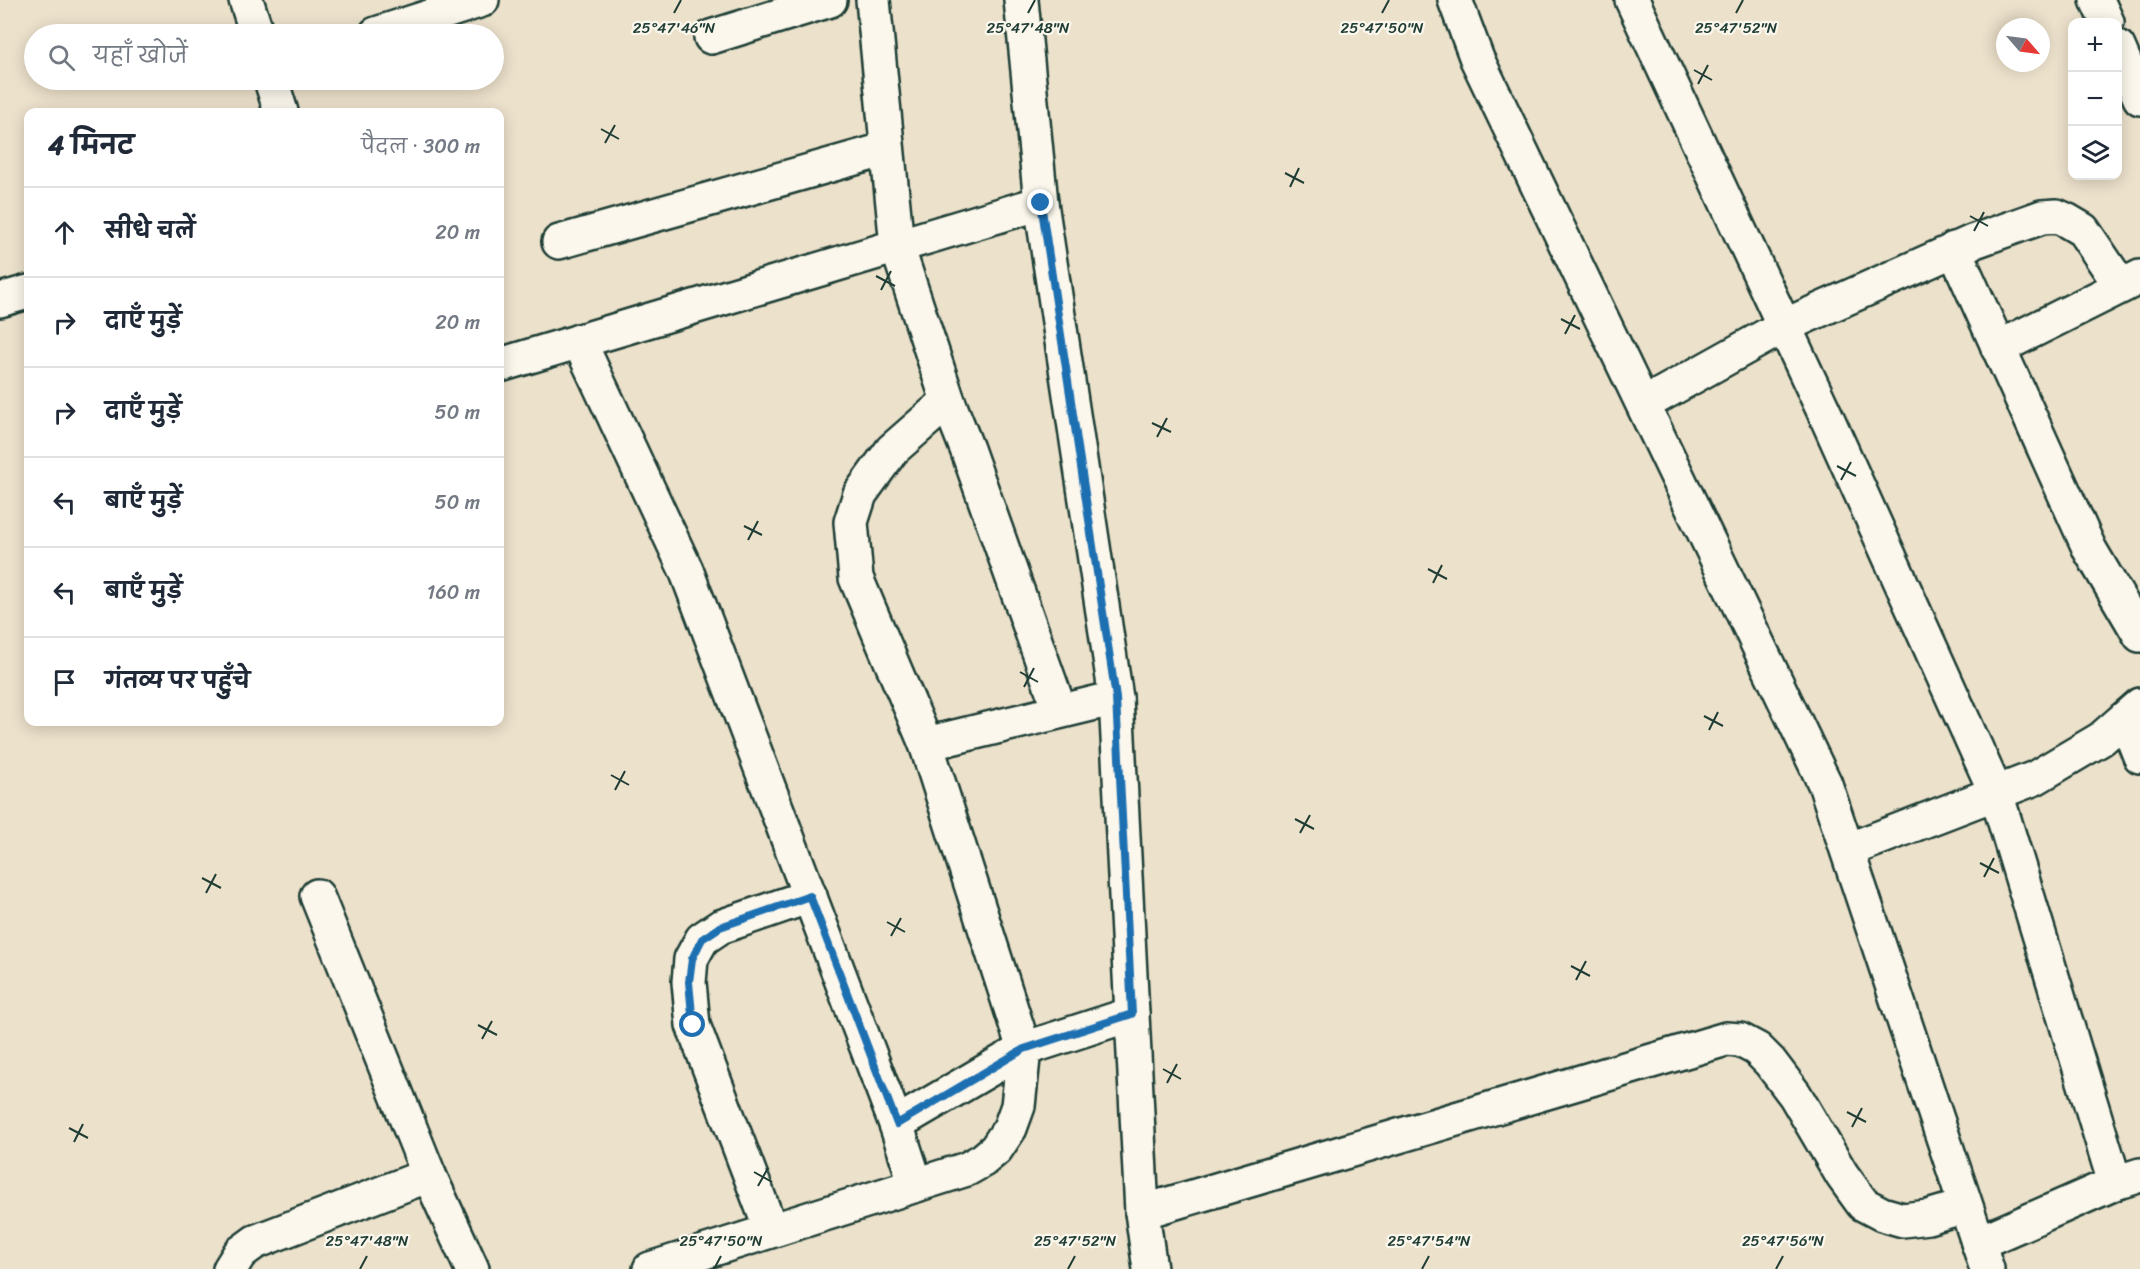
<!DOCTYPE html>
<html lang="hi">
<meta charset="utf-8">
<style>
body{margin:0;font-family:Sriracha,"Playpen Sans Deva",sans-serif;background:#f6f6f7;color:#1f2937}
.controls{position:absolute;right:18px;top:18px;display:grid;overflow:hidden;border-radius:12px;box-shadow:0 3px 15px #0003}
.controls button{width:54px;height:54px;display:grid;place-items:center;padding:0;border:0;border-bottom:2px solid #e0e1e3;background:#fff;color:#1f2937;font:30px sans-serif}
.compass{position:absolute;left:1996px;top:18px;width:54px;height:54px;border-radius:50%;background:#fff;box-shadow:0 3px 15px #0003;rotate:118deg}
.stop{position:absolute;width:18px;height:18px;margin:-14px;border:4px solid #1f6fb2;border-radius:50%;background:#fff}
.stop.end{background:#1f6fb2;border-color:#fff;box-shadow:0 2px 6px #0008}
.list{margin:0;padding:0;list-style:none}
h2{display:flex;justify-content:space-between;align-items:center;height:78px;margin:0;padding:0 24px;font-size:26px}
h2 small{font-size:20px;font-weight:400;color:#747a83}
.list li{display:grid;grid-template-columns:39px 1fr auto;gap:18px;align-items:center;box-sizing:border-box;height:90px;padding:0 24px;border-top:2px solid #e0e1e3}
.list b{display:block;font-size:22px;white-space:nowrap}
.list em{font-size:20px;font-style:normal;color:#747a83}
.icon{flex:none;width:33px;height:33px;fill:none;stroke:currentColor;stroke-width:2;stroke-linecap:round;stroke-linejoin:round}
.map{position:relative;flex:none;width:2140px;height:1269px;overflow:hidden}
.search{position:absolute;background:#fff;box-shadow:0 3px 15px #0003;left:24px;top:24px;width:480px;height:66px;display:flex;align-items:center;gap:15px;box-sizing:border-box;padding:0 21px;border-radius:33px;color:#747a83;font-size:22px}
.panel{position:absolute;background:#fff;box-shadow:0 3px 15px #0003;left:24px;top:108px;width:480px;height:618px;border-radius:12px}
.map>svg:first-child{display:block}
</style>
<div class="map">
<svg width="2140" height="1269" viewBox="0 0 2140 1269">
<rect width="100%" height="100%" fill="#ece1cb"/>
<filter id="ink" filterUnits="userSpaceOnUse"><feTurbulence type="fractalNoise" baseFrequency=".0167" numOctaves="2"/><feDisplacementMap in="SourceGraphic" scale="12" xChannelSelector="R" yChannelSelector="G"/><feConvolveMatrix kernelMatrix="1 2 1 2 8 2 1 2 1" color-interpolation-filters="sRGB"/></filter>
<g filter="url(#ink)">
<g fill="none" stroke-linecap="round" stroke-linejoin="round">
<defs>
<g id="minor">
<polyline points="246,0 257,34"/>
<polyline points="873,0 897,246 948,401 967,449 1060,711"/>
<polyline points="1021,0 1041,203 1116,698 1142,1212 1726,1039 1740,1040 1757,1049 1770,1062 1795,1095 1842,1175 1863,1204 1882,1214 1903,1220 1928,1217 1965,1206"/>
<polyline points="1455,0 1477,59 1825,784 1987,1269"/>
<polyline points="1632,0 1827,418 1996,793 2115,1183"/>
<polyline points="2097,0 2107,22"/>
<polyline points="376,34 482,0"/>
<polyline points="711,37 830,0"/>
<polyline points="2118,47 2140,98"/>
<polyline points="271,80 281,112"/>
<polyline points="559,242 887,149"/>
<polyline points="1954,249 2090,550 2140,635"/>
<polyline points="0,300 28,292"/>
<polyline points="579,341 686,570 896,1124 916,1185"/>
<polyline points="1998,348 2140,277"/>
<polyline points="500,365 1041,203"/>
<polyline points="1644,404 1784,326 1972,242 2042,217 2057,216 2066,220 2083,230 2121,286"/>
<polyline points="2125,718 2140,756"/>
<polyline points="926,744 1116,698"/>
<polyline points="1848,850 2035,778 2101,739 2140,705"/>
<polyline points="317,896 429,1175 472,1269"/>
<polyline points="896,1124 1024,1049 1132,1014"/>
<polyline points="1142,1212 1150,1269"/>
<polyline points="771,1230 693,1025 689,982 691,959 702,939 720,927 810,896"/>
<polyline points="1978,1243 2115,1183 2140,1175"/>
<polyline points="230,1269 240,1253 255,1242 429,1175"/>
<polyline points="650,1269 967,1169 983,1160 996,1149 1010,1128 1018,1106 1024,1049 926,744 856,578 851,522 860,494 892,450 948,401"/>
</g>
</defs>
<use href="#minor" stroke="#1f3d34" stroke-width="38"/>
<use href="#minor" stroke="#fbf7ec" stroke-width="33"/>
</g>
</g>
<g fill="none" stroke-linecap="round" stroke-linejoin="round" filter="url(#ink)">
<polyline stroke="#1f6fb2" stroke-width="8" points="693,1025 689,982 692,959 702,939 720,927 810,896 897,1124 1024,1049 1132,1014 1116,698 1041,203"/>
</g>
<path fill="none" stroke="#1f3d34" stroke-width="2" d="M 674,13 L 681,0M 1028,13 L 1035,0M 1382,13 L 1389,0M 1736,13 L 1743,0M 1694,70 L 1712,80M 1698,84 L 1708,65M 601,129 L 619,139M 605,143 L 615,125M 1285,173 L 1304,183M 1290,187 L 1299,168M 1970,216 L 1988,226M 1974,231 L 1984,212M 876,276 L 895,286M 881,290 L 891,271M 1561,319 L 1580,329M 1565,334 L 1575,315M 1152,423 L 1171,432M 1157,437 L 1167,418M 1837,466 L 1856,476M 1841,480 L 1851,462M 744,526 L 762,535M 748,540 L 758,521M 1428,569 L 1447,579M 1433,583 L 1442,565M 1020,672 L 1038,682M 1024,687 L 1034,668M 1704,716 L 1723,726M 1709,730 L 1718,712M 611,775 L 629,785M 615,790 L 625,771M 1295,819 L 1314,829M 1300,833 L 1310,815M 1980,863 L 1999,873M 1984,877 L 1994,858M 202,878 L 221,888M 206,893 L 216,874M 887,922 L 905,932M 891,936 L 901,918M 1571,966 L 1590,976M 1576,980 L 1586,961M 478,1025 L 497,1035M 482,1039 L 492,1021M 1163,1069 L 1181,1079M 1167,1083 L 1177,1064M 1847,1112 L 1866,1122M 1852,1127 L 1862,1108M 69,1128 L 88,1138M 74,1142 L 83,1124M 754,1172 L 772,1182M 758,1186 L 768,1168M 360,1269 L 367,1256M 714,1269 L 721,1256M 1068,1269 L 1075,1256M 1422,1269 L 1429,1256M 1776,1269 L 1783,1256"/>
<g font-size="15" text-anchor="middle" fill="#1f3d34" stroke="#fbf7ec" stroke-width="4.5" stroke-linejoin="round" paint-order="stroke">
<text x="674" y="33">25°47'46"N</text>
<text x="1028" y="33">25°47'48"N</text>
<text x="1382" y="33">25°47'50"N</text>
<text x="1736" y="33">25°47'52"N</text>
<text x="367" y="1246">25°47'48"N</text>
<text x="721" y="1246">25°47'50"N</text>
<text x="1075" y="1246">25°47'52"N</text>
<text x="1429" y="1246">25°47'54"N</text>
<text x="1783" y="1246">25°47'56"N</text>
</g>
</svg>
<div class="controls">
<button>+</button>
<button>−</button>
<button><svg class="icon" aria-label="layers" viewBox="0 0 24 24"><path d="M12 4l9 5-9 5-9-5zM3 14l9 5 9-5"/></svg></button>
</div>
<svg class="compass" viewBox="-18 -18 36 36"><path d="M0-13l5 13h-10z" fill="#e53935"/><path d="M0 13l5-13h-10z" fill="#747a83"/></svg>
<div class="stop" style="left:693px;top:1025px"></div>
<div class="stop end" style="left:1041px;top:203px"></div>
<div class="search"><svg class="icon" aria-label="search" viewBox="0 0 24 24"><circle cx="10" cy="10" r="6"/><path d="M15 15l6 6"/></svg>यहाँ खोजें</div>
<section class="panel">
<h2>4 मिनट<small>पैदल · 300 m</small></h2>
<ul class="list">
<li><svg class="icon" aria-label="ahead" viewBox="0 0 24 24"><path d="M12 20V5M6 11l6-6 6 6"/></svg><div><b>सीधे चलें</b></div><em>20 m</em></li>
<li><svg class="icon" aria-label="right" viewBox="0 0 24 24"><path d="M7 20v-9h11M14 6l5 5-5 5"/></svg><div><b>दाएँ मुड़ें</b></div><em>20 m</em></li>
<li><svg class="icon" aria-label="right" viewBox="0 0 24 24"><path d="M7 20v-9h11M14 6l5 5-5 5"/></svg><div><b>दाएँ मुड़ें</b></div><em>50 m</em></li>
<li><svg class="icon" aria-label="left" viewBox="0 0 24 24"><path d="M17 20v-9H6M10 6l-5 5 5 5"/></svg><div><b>बाएँ मुड़ें</b></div><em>50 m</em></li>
<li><svg class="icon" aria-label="left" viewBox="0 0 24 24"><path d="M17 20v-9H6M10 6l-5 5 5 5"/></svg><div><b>बाएँ मुड़ें</b></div><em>160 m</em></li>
<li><svg class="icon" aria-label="arrive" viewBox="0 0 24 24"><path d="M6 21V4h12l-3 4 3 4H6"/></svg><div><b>गंतव्य पर पहुँचे</b></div></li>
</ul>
</section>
</div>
